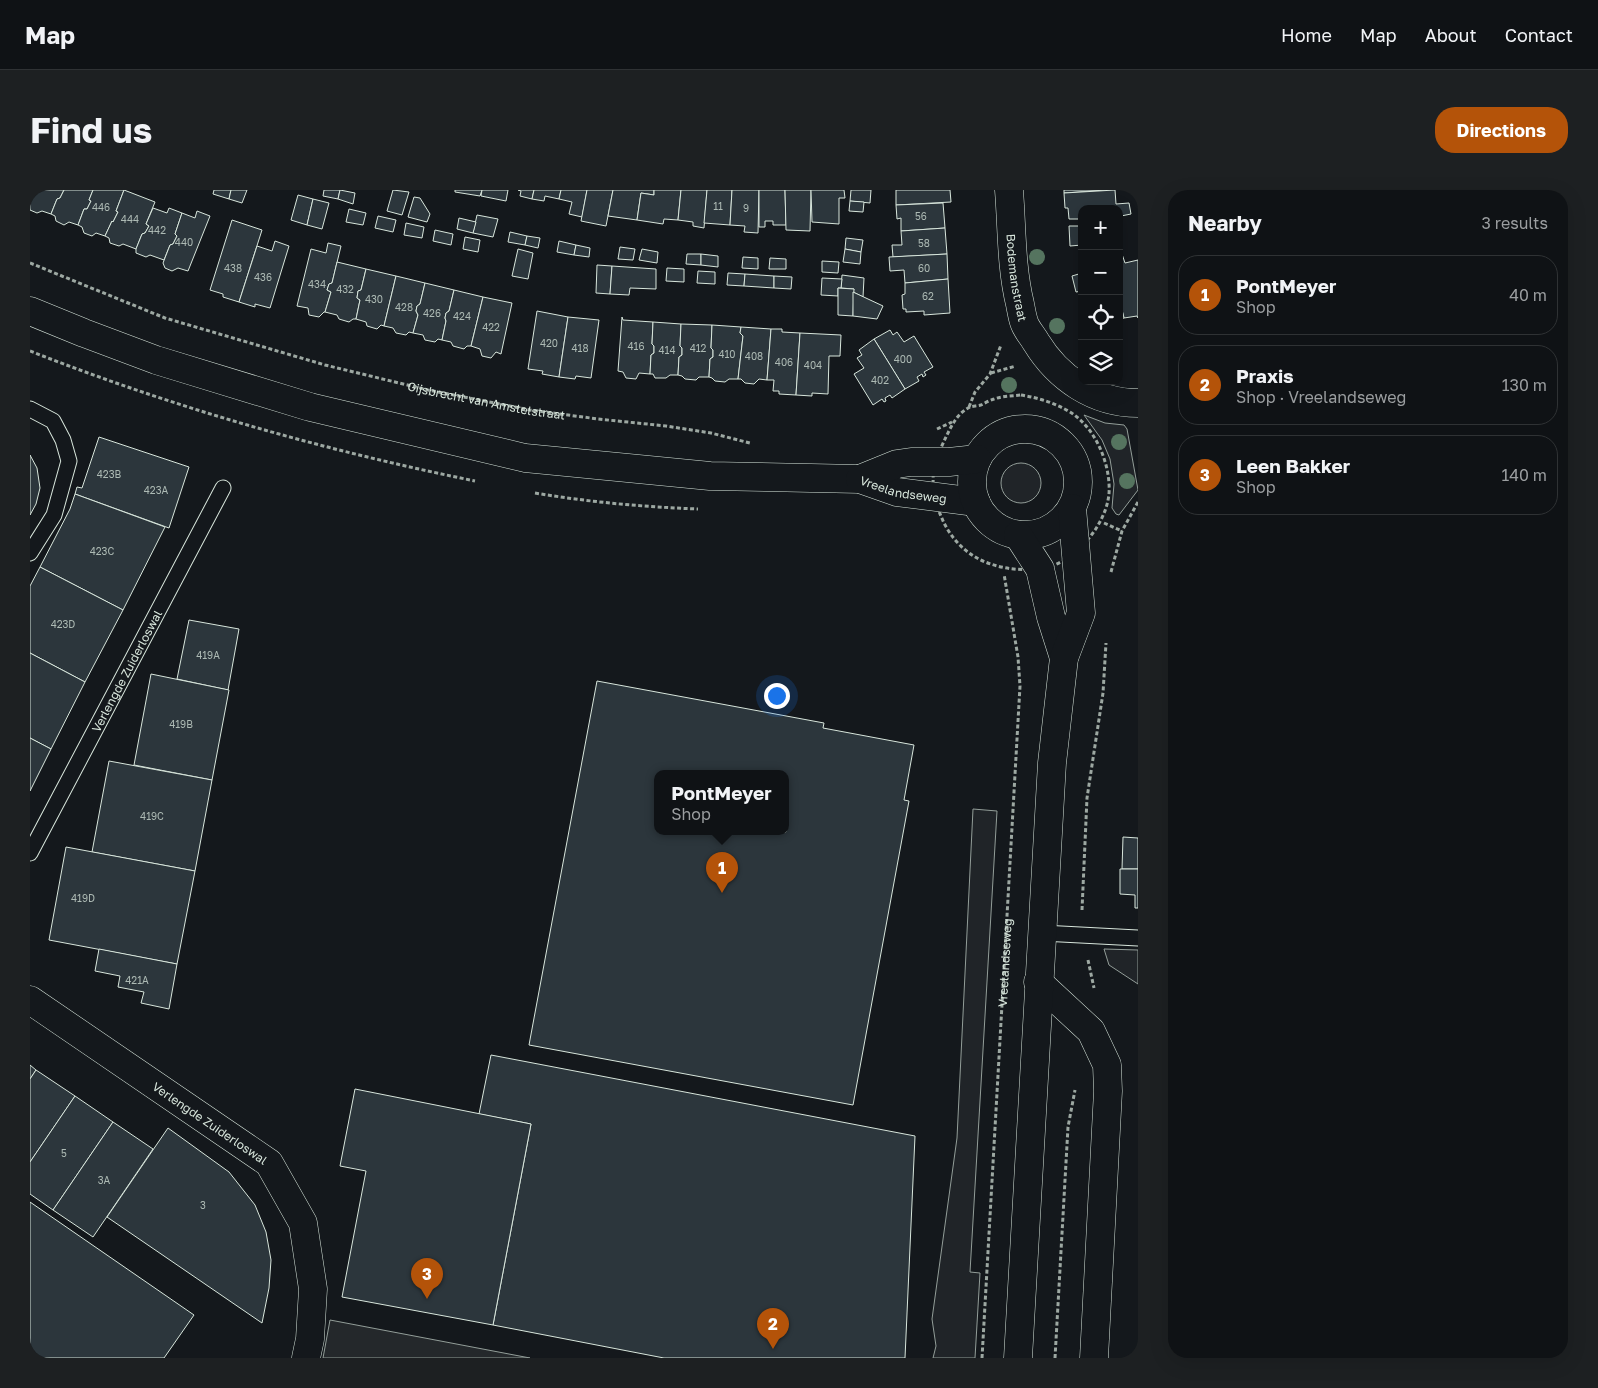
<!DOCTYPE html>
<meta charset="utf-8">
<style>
body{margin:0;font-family:"Golos Text",sans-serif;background:#1d2022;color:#f1f3f6}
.controls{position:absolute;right:15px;top:15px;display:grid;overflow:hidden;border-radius:10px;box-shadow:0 5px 20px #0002}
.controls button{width:45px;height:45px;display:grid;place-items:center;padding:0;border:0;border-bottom:1px solid #2f3234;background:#0f1215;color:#f1f3f6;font:25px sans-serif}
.you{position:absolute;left:746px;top:505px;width:18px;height:18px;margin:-12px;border:4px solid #fff;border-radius:50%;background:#1a73e8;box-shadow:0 0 0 8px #1a73e833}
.badge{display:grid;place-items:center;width:32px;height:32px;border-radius:50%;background:#b45309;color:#fff;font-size:16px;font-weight:700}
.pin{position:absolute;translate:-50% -41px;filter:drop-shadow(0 1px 2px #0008)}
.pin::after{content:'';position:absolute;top:26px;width:18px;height:15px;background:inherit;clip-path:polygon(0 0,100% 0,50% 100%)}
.popup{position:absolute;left:624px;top:580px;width:135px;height:65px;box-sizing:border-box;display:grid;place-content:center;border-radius:10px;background:#0f1215;filter:drop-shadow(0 1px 4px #0005);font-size:16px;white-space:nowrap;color:#9b9ea0}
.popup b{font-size:19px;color:#f1f3f6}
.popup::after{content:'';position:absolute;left:50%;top:100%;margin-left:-10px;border:10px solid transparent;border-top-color:#0f1215}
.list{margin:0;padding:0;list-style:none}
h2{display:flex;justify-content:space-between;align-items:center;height:65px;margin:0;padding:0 20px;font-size:21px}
h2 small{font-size:16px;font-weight:400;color:#9b9ea0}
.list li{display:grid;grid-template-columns:32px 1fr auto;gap:15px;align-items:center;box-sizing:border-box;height:80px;margin:0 10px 10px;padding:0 10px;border:1px solid #2f3234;border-radius:20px}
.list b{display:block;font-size:19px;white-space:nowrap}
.list p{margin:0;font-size:16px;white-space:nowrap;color:#9b9ea0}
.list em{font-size:16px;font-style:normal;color:#9b9ea0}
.icon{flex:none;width:28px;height:28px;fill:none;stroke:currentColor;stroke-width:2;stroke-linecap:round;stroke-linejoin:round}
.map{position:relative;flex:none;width:1108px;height:1168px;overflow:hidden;border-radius:20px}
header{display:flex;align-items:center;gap:30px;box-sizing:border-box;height:70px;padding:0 25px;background:#0f1215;border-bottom:1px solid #2f3234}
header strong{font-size:24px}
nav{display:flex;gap:28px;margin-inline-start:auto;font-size:18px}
.intro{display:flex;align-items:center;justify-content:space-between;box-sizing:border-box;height:120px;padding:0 30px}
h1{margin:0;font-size:35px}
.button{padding:12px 22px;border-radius:20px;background:#b45309;color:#fff;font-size:18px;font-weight:700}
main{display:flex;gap:30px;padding:0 30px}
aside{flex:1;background:#0f1215;border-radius:20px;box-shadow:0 5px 20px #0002}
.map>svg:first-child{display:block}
</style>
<header>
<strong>Map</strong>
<nav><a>Home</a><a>Map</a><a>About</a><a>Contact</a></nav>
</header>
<div class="intro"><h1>Find us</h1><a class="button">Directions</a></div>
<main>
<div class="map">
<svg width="1108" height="1168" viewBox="0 0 1108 1168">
<rect width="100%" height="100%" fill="#14181c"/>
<g fill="#202428" stroke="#939e99">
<polygon points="1054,225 1075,233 1094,235 1097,239 1108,300 1089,325 1086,324 1082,318 1084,294 1080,269 1072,250"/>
<circle cx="991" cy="293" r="20"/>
<polygon points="943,619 967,621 940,1082 950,1083 945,1168 903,1168 906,1156 902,1129 927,948"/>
<polygon points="1074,759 1108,760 1108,794 1079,775"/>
</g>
<polygon fill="#24282b" stroke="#939e99" points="300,1130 500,1168 293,1168"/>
<g fill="#2c363c" stroke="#d8e6dc" fill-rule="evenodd">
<polygon points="0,0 34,0 30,8 27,9 21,24 12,21 7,23 0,20"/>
<polygon points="34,0 63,0 59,10 61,11 57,19 54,19 48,35 39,32 34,35 26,31 25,26 21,24 27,9 30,8"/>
<polygon points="63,0 94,0 86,21 88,22 83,32 82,31 75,46 66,43 62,46 54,43 52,37 48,35 54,19 57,19 61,11 59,10"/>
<polygon points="94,0 125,12 116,34 119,36 115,43 112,44 106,59 93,54 89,56 80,53 79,48 75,46 82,31 83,32 88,22 86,21"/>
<polygon points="184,0 201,0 199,9 183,4"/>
<polygon points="201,0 217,0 212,13 199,9"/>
<polygon points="294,0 310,0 308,9 293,6"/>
<polygon points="310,0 325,3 323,14 308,9"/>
<polygon points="363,0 379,2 372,25 357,21"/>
<polygon points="425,0 452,0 450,6 425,2"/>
<polygon points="452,0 478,0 476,11 451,6"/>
<polygon points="488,0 504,0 502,9 490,6 491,1"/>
<polygon points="504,0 531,0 529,9 515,6 514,11 502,9"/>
<polygon points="531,0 557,0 552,27 539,24 542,12 529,9"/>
<polygon points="557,0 583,0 576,36 551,31"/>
<polygon points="583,0 624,0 624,5 611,3 607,30 578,26"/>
<polygon points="624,0 651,0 648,30 634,29 633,34 607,30 611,3 624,5"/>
<polygon points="651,0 677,0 674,38 663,36 663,32 648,30"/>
<polygon points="677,0 702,0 700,35 674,33"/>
<polygon points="702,0 729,0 728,43 714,42 715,36 700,35"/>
<polygon points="729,0 755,0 756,35 743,35 743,31 735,31 735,37 729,37"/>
<polygon points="755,0 781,0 780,41 756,40"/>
<polygon points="781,0 814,0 815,8 809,8 809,34 782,32"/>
<polygon points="821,0 841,0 840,13 820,11"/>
<polygon points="866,0 920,0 921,12 866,15"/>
<polygon points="1034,0 1077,0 1034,3"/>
<polygon points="1085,0 1086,14 1099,13 1101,24 1091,26 1091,28 1089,28 1089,19 1052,19 1052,29 1039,29 1038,18 1035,18 1034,3"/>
<polygon points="268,5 283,9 277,35 261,30"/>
<polygon points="384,7 390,8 400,24 397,32 378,27"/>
<polygon points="283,9 299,13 292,39 277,35"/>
<polygon points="820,11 834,12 833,22 819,21"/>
<polygon points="913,13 915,38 871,41 871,28 867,29 866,15"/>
<polygon points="123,18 137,23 139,18 152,23 145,44 147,46 143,54 140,55 134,70 120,65 116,67 106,63 106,59 112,44 115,43 119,36 116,34"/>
<polygon points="319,19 336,23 333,35 316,32"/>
<polygon points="167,21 180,26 158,81 148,78 142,81 135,78 133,73 140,55 143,54 147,46 145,44 152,23 165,28"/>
<polygon points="447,25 468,29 463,47 443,43"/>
<polygon points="348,26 366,30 363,42 345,38"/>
<polygon points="429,28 446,32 443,43 427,39"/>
<polygon points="202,30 232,40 209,112 193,107 193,104 180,100"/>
<polygon points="376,33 394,37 392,48 374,45"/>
<polygon points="1039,36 1052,36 1052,55 1040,56"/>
<polygon points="915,38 917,64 863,67 862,55 872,55 871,41"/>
<polygon points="405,40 423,44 421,55 403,51"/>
<polygon points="480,42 497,46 495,55 478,52"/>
<polygon points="497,46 510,48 508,58 495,55"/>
<polygon points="435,47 450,50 448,62 433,59"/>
<polygon points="816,48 833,50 831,62 815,59"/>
<polygon points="245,51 259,56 240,118 225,114 225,117 209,112 227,56 242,61"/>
<polygon points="529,51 546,55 544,65 527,62"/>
<polygon points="298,53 311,56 302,93 299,94 297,100 301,102 295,122 294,122 289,127 279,125 278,118 267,116 281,59 296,63"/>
<polygon points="546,55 560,58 559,67 544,65"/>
<polygon points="590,57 605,59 603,70 588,69"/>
<polygon points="488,59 503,63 498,89 482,86"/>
<polygon points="612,59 628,62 627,73 609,70"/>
<polygon points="815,59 831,62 830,74 813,72"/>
<polygon points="1089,61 1091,61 1095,73 1108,70 1108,128 1107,126 1094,128 1089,108"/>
<polygon points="657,64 671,64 671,75 656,74"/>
<polygon points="671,64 688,66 688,77 671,75"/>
<polygon points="917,64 918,89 875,93 874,80 860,81 859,67"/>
<polygon points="713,67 728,68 728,79 712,78"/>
<polygon points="740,68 756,69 756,79 739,79"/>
<polygon points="792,71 809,72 808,83 792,82"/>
<polygon points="307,72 336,79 331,100 328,101 327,108 330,110 326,129 323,129 319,132 309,129 307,125 295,122 301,102 297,100 299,94 302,93"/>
<polygon points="567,75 582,76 580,104 566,103"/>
<polygon points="582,76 626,79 626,99 600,98 599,105 580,104"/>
<polygon points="637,78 654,79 654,92 636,91"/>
<polygon points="336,79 366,86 354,136 351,135 347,139 337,136 336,132 326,129 330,110 327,108 328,101 331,100"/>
<polygon points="668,81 685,82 685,94 667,93"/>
<polygon points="698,83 715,84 714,96 697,95"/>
<polygon points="1052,83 1052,101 1046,102 1042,86"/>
<polygon points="715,84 744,86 744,98 714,96"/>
<polygon points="812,85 834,88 833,107 823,102 824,99 811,98"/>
<polygon points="366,86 395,93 390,114 387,116 386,121 388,125 383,143 379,142 376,145 366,143 363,138 354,136"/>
<polygon points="744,86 762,87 761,99 744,98"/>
<polygon points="792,88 812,89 811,98 808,98 808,106 791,105"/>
<polygon points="918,89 920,123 894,125 894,121 876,122 876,119 873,119 872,105 875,104 875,93"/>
<polygon points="395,93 424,100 419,121 416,123 415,128 416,131 412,150 408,149 405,152 395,150 393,145 383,143 388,125 386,121 387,116 390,114"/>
<polygon points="808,98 824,99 823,126 808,125"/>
<polygon points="424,100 453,107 441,156 437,156 434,159 423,156 421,152 412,150 416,131 415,128 416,123 419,121"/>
<polygon points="823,102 853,116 847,129 823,126"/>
<polygon points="453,107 482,113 471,164 466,162 461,168 452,166 450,159 441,156"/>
<polygon points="1089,108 1094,128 1089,130"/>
<polygon points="507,121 538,127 529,187 512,184 513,181 498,179"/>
<polygon points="538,127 569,130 561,188 546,186 545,189 529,187"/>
<polygon points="592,127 593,130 623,132 622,154 624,156 624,163 621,165 620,184 609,183 606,189 596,188 593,182 588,181"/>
<polygon points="623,132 651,134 650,156 652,158 652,165 649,167 648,185 640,185 636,188 625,188 623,184 620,184 621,165 624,163 624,156 622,154"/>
<polygon points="651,134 682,135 681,158 683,160 683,167 680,169 679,187 669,187 666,190 655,189 652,186 648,185 649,167 652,165 652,158 650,156"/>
<polygon points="682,135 711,137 710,143 713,146 708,189 699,189 695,192 685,191 682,188 679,187 680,169 683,167 683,160 681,158"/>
<polygon points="711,137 741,139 737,190 729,189 724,194 715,193 711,189 708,189 713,146 710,143"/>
<polygon points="741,139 752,139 752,142 770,143 766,205 749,204 749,201 743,201 744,190 737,190"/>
<polygon points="860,140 863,145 867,142 874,152 884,146 903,177 894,182 896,185 893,187 892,184 887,187 889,191 875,199 844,149"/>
<polygon points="770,143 811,145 810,166 799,166 798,204 782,203 782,206 766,205"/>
<polygon points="844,149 875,199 862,208 860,205 855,208 856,211 854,212 852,209 843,215 824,184 834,178 827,168 832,165 829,160"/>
<polygon points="69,247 159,277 139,338 45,304 47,297 52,298"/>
<polygon points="0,265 7,278 10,298 6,314 0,325"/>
<polygon points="45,304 135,337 93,420 10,377 40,319"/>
<polygon points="10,377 93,420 55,492 0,463 0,396"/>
<polygon points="159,430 209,439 198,500 147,489"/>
<polygon points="0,463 55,492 21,559 0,548"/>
<polygon points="121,484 199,500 182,590 104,575"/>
<path d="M 567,491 L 794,533 L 793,538 L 884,555 L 874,610 L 879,611 L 823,915 L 499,855 ZM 628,584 L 756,584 L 756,642 L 628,642 Z"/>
<polygon points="0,548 21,559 0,601"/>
<polygon points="79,571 182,590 165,681 62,662"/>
<polygon points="1093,647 1108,648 1108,679 1092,679"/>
<polygon points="36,657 165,681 147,774 19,750"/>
<polygon points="1090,679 1108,679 1108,718 1105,718 1105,705 1090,704"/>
<polygon points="69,759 147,774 139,819 111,813 114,802 88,797 90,786 65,781"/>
<polygon points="461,865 885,946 875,1168 634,1168 463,1135 501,934 449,924"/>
<polygon points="0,875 6,880 0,889"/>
<polygon points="6,880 45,906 0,972 0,889"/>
<polygon points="325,899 501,934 463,1135 312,1107 336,981 310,976"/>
<polygon points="45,906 83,932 23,1020 0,1004 0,972"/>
<polygon points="83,932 123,959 63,1047 23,1020"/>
<polygon points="138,938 199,982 225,1015 236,1042 241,1070 239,1098 232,1133 77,1027"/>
<polygon points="0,1012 164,1125 134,1168 0,1168"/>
</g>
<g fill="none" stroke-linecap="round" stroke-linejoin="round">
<defs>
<g id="lane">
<polyline points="0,219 23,231 33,250 39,271 24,325 0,363"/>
<path id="s3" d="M 0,663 L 193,298"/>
<polyline points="1012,743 1108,748"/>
</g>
<g id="street">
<path id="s4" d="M 979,0 C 982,38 981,77 990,114 C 991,119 992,126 994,132 C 996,139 1002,145 1006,152 C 1028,188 1064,213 1108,213"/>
<polyline points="1008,792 1061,841 1077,875 1078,901 1064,1168"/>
<path id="s5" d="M 0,810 L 239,973 L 273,1033 L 283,1099 L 280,1149 L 276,1168"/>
</g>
<g id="primary">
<path id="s6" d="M 0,121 L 54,143 L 126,170 L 280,217 L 495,268 L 680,286 L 830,289 L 867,302 L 946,312"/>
<circle cx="995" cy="292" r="53"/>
<polyline points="830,289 867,274 881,272 919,272 947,269"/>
<polyline points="988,345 1010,379 1021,427 1034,468"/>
<polyline points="988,1168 1022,573 1034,468 1051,423 1042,318"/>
</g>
</defs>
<use href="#lane" stroke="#d8e6dc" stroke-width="17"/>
<use href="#street" stroke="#d8e6dc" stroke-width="29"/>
<use href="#primary" stroke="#d8e6dc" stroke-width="29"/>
<g stroke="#9da8a2" stroke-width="3" stroke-dasharray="4 2.5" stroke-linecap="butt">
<path id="s1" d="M 0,73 L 135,128 L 295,175 L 398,200 L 500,220 L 568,229 L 636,236 L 681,243 L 720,253"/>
<path d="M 0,161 C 145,218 293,260 445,291"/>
<polyline points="961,183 986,176"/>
<path d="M 991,205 C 1009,208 1025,213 1040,222 C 1066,238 1081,275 1079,304 C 1077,323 1066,341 1054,354 C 1042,366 1026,378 1008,379 C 962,383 923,365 908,318 C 903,304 901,285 906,270 C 908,263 912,256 915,249 C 921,237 926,224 940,217 C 943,216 947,216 951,215 C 955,213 960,210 964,209 C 973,206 982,206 991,205 Z"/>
<polyline points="939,217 945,202 960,184 971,155"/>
<polyline points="907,239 922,232"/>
<path d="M 505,303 C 559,312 613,317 668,319"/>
<polyline points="1074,333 1092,341"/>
<polyline points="1081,382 1092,341 1108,312"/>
<polyline points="1052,720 1057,608 1073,503 1076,453"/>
<polyline points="1058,770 1064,798"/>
<path id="s2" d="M 952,1168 L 990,496 L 988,467 L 974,384"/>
<polyline points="1025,1168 1038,937 1045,900"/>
</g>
<use href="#lane" stroke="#14181c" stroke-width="15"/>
<use href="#street" stroke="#14181c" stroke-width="28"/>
<use href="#primary" stroke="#14181c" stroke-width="28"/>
</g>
<g fill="#55745f">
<circle cx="1007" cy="67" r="8"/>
<circle cx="1027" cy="136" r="8"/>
<circle cx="979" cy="195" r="8"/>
<circle cx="1089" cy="252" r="8"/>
<circle cx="1097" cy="291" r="8"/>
</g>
<g text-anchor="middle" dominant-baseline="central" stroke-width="4" stroke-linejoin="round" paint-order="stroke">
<g font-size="10" fill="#adbab4">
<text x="688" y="16">11</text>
<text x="71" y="17">446</text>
<text x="716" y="18">9</text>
<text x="891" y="26">56</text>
<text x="100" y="29">444</text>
<text x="127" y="40">442</text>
<text x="154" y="52">440</text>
<text x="894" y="53">58</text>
<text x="203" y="78">438</text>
<text x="894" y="78">60</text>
<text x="233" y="87">436</text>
<text x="287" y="94">434</text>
<text x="315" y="99">432</text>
<text x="898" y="106">62</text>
<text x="344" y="109">430</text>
<text x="374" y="117">428</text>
<text x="402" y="123">426</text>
<text x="432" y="126">424</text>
<text x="461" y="137">422</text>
<text x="519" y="153">420</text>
<text x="606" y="156">416</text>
<text x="550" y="158">418</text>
<text x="668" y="158">412</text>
<text x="637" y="160">414</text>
<text x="697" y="164">410</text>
<text x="724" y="166">408</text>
<text x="873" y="169">400</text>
<text x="754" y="172">406</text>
<text x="783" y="175">404</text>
<text x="850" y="190">402</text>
<text x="79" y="284">423B</text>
<text x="126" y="300">423A</text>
<text x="72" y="361">423C</text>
<text x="33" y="434">423D</text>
<text x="178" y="465">419A</text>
<text x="151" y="534">419B</text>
<text x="122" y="626">419C</text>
<text x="53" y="708">419D</text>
<text x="107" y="790">421A</text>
<text x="34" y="963">5</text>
<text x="74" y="990">3A</text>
<text x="173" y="1015">3</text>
</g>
<g font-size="12" fill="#d8e6dc" stroke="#14181c">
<text stroke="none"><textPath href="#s4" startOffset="88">Bodemanstraat</textPath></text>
<text stroke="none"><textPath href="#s1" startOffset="478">Gijsbrecht van Amstelstraat</textPath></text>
<text stroke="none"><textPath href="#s6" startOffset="898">Vreelandseweg</textPath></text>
<text stroke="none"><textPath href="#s3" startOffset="206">Verlengde Zuiderloswal</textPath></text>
<text stroke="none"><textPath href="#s2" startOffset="396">Vreelandseweg</textPath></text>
<text stroke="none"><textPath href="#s5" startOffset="218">Verlengde Zuiderloswal</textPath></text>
</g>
</g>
</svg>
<div class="controls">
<button>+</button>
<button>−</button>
<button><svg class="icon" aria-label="locate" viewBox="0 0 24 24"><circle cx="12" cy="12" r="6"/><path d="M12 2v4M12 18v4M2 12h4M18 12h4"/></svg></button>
<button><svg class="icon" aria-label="layers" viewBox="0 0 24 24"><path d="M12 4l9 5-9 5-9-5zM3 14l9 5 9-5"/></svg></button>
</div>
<div class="you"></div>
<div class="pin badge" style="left:692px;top:703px">1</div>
<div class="popup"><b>PontMeyer</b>Shop</div>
<div class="pin badge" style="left:743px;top:1159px">2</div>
<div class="pin badge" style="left:397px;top:1109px">3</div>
</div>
<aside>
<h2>Nearby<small>3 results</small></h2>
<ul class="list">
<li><span class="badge">1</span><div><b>PontMeyer</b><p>Shop</p></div><em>40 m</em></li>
<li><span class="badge">2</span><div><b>Praxis</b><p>Shop · Vreelandseweg</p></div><em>130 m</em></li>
<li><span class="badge">3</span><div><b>Leen Bakker</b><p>Shop</p></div><em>140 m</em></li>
</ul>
</aside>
</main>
